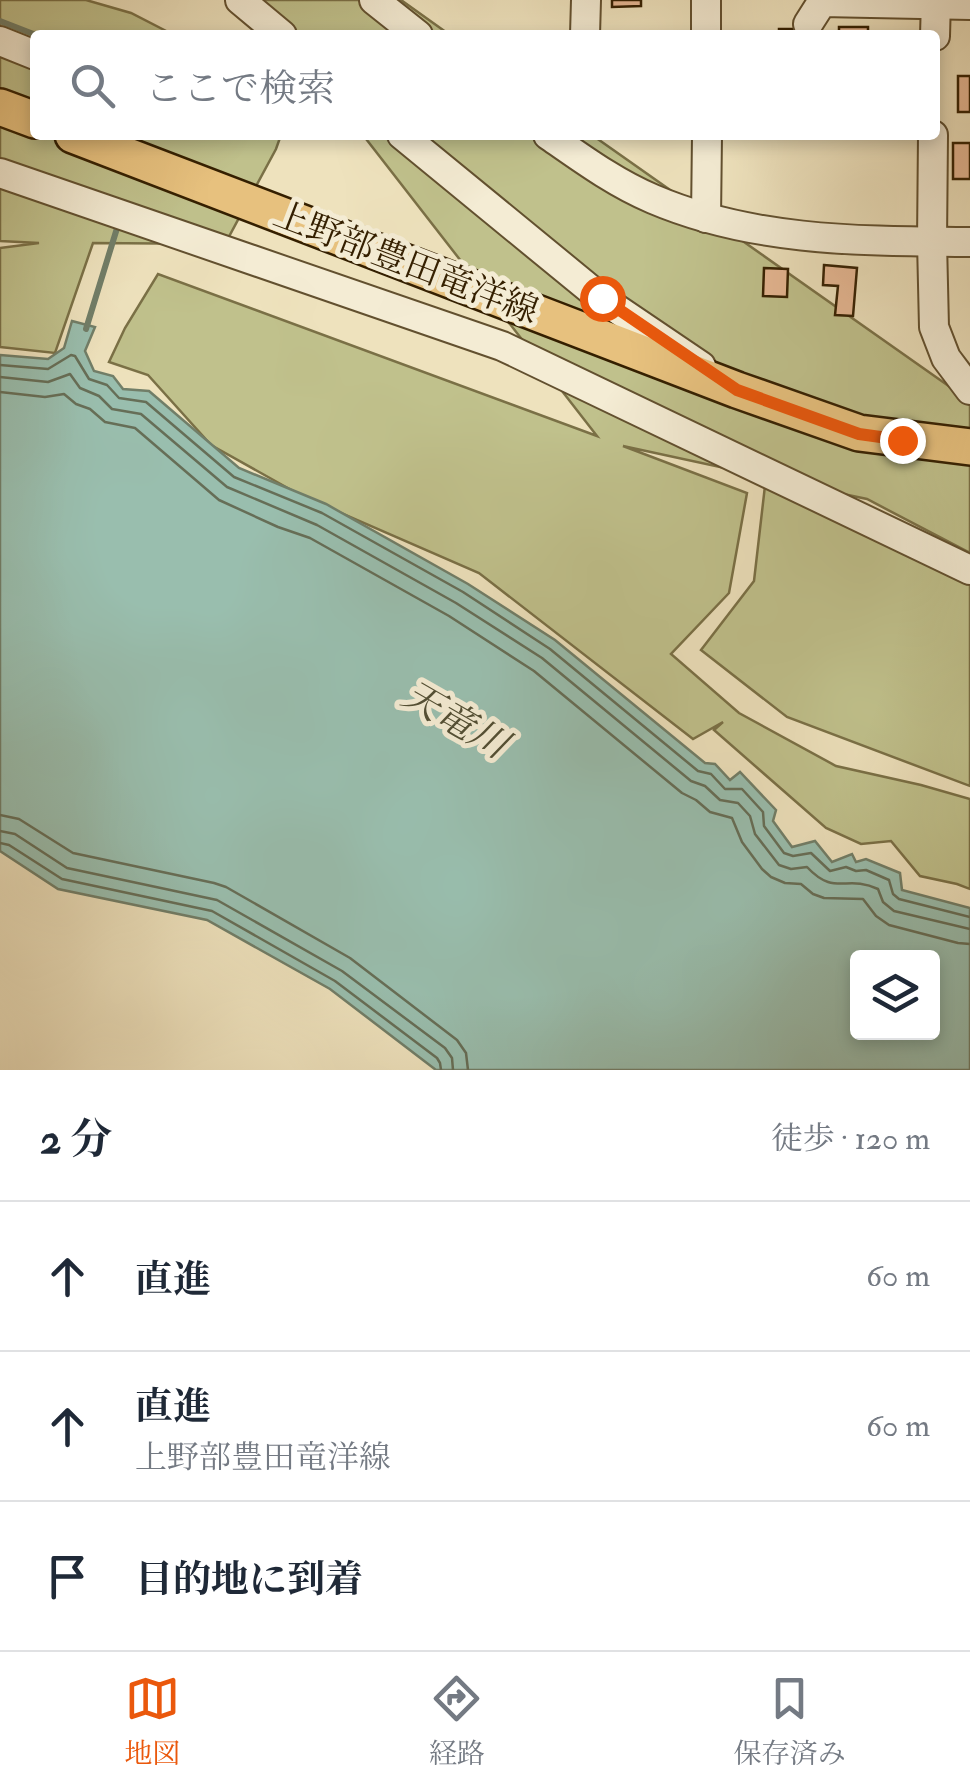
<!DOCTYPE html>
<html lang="ja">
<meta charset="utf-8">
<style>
body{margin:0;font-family:"IM FELL Double Pica","Noto Serif JP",serif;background:#f6f6f7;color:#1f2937}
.controls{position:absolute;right:30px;bottom:30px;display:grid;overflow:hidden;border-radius:10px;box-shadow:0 5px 15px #0003}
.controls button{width:90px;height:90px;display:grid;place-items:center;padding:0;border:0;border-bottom:2px solid #e0e1e3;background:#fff;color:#1f2937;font:50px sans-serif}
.stop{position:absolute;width:30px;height:30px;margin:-22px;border:8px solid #ea580c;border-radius:50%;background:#fff}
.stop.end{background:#ea580c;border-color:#fff;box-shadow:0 2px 10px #0008}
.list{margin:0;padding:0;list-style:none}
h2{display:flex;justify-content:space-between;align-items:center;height:130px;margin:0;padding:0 40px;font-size:42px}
h2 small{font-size:32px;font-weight:400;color:#747a83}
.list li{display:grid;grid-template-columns:65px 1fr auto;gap:30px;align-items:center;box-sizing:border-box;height:150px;padding:0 40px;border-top:2px solid #e0e1e3}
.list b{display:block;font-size:38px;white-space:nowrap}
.list p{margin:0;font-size:32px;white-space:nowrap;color:#747a83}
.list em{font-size:32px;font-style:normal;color:#747a83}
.icon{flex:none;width:55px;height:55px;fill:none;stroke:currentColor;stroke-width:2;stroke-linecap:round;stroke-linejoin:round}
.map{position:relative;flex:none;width:970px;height:1070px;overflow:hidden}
.search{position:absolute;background:#fff;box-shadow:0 5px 15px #0003;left:30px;right:30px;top:30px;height:110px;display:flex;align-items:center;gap:25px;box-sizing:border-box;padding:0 35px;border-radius:10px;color:#747a83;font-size:38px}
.sheet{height:580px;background:#fff}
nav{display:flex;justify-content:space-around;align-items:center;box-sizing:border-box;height:140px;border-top:2px solid #e0e1e3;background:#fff;font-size:28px;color:#747a83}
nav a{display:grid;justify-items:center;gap:5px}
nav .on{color:#ea580c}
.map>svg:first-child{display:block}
</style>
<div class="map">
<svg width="970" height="1070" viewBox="0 0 970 1070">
<rect width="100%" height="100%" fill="#eee2bd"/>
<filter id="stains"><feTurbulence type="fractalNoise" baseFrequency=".002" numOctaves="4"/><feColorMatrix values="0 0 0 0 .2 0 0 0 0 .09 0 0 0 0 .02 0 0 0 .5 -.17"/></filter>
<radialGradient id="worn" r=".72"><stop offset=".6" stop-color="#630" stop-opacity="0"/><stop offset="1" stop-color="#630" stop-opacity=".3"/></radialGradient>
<g fill="#c0c18c" stroke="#7a7046" stroke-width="2.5">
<polygon points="0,0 86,0 131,13 174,35 35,35 35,135 281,135 276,149 225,244 93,243 55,353 0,347 0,248 39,243 0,241"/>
<polygon points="250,0 401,0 450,35 284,35"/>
<polygon points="363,135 592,135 970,401 970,553 867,499 786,482 970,584 970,786 787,717 701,650 754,581 766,477 623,446 747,493 729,593 671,654 739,713 836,766 921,785 970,799 970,889 957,884 920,876 891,841 861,844 826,828 714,730 723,722 693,739 479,573 302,496 211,445 148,375 109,362 125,328 158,274 597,436"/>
</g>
<path fill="#99beae" stroke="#717e68" stroke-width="2.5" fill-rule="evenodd" d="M 72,321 L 95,327 L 85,351 L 94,371 L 113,376 L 123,389 L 149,391 L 239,468 L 326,504 L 468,584 L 555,640 L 705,763 L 715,764 L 730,780 L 740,772 L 776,810 L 773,821 L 792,847 L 815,841 L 832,862 L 852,854 L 856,862 L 866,859 L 900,873 L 902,890 L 970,908 L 970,1070 L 436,1070 L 330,989 L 207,920 L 58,889 L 0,851 L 0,355 L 48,359 L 64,348 ZM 858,958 L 932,958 L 932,1032 L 858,1032 Z"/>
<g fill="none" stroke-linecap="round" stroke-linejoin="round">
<g stroke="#666e57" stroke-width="2.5">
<polyline points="0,365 48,369 71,355 75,356 89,379 107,385 119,398 146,402 234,477 322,513 463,592 550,649 698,771 711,774 725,789 742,789 763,812 764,826 784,853 793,856 811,853 830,871 846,867 856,871 866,870 889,880 893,894 899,899 970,917"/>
<path d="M 0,377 L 48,382 L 70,374 L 80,388 L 99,396 L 112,409 L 141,414 L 227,487 L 317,525 L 456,603 L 542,658 L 691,781 L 705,786 L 720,800 L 738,803 L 750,816 L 755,834 L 779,865 L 791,869 L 807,867 C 835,897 846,874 878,889 L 883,902 L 894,911 L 970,929"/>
<polyline points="0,392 45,397 64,394 76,404 90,409 105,422 135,428 219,500 278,527 310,538 449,616 534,671 682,793 696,800 710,812 732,818 742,842 762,869 771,877 785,883 801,884 813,894 824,898 863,899 876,916 889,925 958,943 970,944"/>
<polyline points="0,815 19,819 73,853 214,883 226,887 350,958 457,1040 466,1053 468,1070"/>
<polyline points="0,831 15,834 67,868 217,900 342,971 445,1048 452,1058 453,1070"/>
<polyline points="0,843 9,845 62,879 212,911 335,981 437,1058 440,1063 441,1070"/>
</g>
<g stroke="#717e68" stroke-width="6">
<polyline points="0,21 36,35"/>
<polyline points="86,329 118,225"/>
</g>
</g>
<g fill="#e7b894" stroke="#341f00" stroke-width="2.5">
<polygon points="612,0 641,0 641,6 612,7"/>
<rect x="839" y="27" width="29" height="8"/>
<rect x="779" y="29" width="25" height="6"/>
<rect x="958" y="76" width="12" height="36"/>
<rect x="953" y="143" width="17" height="36"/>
<polygon points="824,265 857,268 853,316 835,315 838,286 823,285"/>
<polygon points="764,268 788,269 787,297 763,296"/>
</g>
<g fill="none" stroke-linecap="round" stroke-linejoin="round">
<defs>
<g id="minor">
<polyline points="240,0 282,35"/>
<polyline points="374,0 418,35"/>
<polyline points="808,24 822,2 970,5"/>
<polyline points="585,35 586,0"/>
<polyline points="706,35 706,0"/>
<polyline points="935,36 936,0"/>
<polyline points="0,41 35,55"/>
<polyline points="402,135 602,299 701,366"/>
<path d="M 548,135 C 581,158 615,183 653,199 C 754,242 862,241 970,242"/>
<polyline points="933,135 932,242 934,327 946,358 970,390"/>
<polyline points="0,173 502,346 970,570"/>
<polyline points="706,218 707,135"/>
</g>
<g id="major">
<polyline points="0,107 35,120"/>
<polyline points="73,135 737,390 859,433 970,447"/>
</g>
</defs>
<use href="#minor" stroke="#62502f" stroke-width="32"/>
<use href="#major" stroke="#341f00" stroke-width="40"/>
<use href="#minor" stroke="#f4ecd4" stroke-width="28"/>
<use href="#major" stroke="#e7c17e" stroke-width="35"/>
</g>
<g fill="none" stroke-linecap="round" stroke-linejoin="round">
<polyline stroke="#ea580c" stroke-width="12" points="602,298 737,390 859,434 902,440"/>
</g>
<g text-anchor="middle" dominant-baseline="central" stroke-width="10" stroke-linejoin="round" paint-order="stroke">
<g font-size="35" fill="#341f00" stroke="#f4ecd4">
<text transform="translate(406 263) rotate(21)">上野部豊田竜洋線</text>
</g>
<g font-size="38" font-style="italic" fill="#524f34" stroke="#f4ecd4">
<text transform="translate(455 720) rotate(30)">天竜川</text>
</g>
</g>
<rect width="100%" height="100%" filter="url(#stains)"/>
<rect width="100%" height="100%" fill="url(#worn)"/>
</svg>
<div class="controls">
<button><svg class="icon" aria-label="layers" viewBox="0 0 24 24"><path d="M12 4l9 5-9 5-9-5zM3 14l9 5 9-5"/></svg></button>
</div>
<div class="stop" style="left:602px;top:298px"></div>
<div class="stop end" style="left:902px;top:440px"></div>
<div class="search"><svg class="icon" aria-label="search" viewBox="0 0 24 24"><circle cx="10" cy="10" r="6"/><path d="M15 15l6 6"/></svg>ここで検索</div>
</div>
<section class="sheet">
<h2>2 分<small>徒歩 · 120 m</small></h2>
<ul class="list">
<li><svg class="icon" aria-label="ahead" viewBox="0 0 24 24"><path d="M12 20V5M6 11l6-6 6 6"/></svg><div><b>直進</b></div><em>60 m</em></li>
<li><svg class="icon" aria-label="ahead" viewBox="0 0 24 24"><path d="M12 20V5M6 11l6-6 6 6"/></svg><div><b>直進</b><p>上野部豊田竜洋線</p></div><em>60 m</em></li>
<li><svg class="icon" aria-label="arrive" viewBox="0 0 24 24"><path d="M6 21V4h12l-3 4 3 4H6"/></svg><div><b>目的地に到着</b></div></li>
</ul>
</section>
<nav>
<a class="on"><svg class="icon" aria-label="map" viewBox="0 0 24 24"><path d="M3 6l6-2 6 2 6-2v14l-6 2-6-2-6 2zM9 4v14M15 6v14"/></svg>地図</a>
<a><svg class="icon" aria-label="directions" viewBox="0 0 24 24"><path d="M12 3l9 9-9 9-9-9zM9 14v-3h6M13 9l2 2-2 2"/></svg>経路</a>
<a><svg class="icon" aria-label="saved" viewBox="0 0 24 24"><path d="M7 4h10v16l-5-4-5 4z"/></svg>保存済み</a>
</nav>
